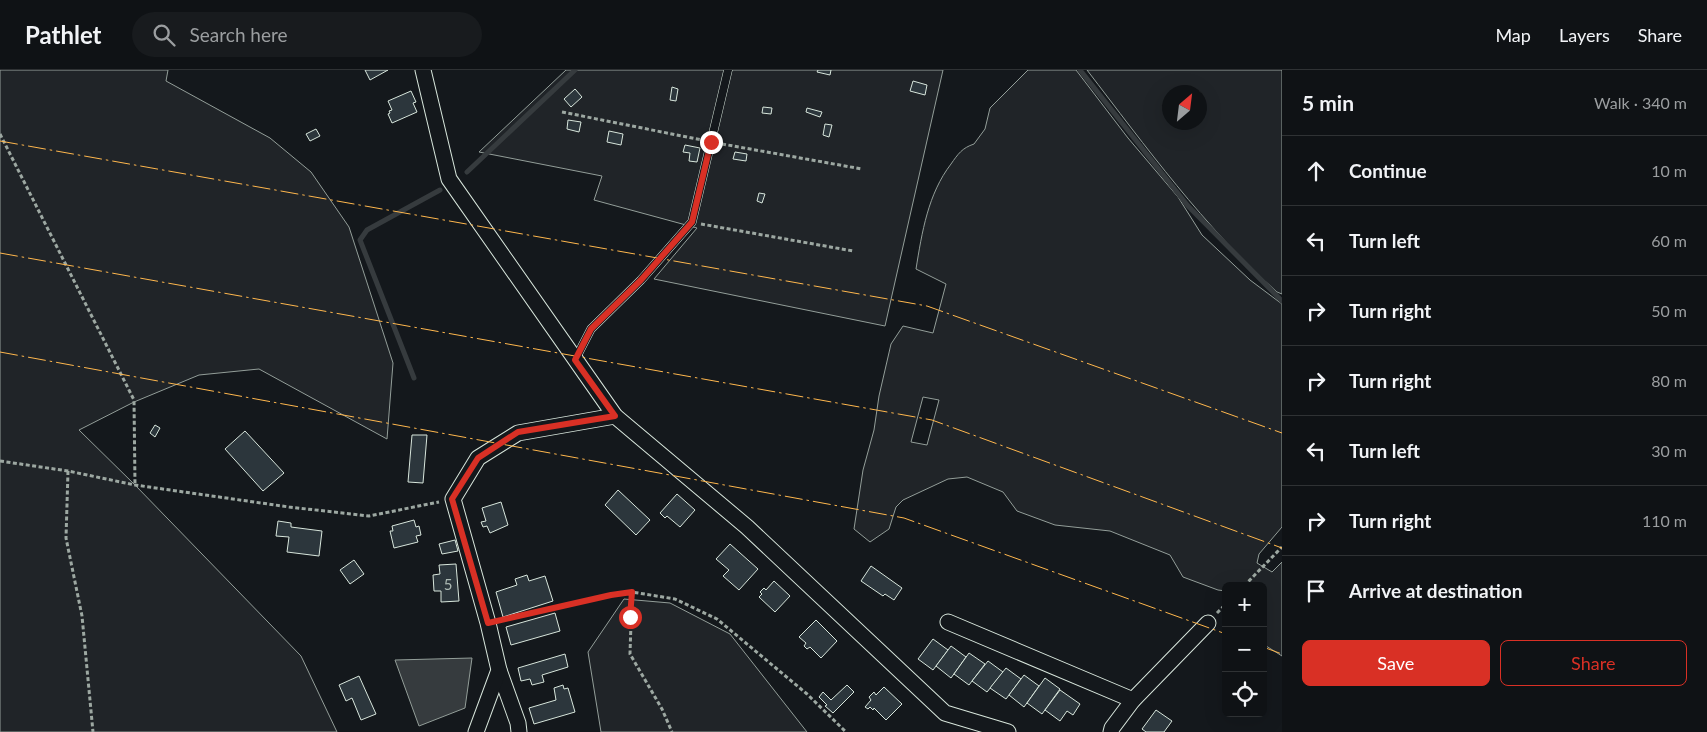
<!DOCTYPE html>
<meta charset="utf-8">
<style>
body{margin:0;font-family:Lato,sans-serif;background:#181b1e;color:#f1f3f6}
.controls{position:absolute;right:15px;bottom:15px;display:grid;overflow:hidden;border-radius:8px;box-shadow:0 5px 20px #0002}
.controls button{width:45px;height:45px;display:grid;place-items:center;padding:0;border:0;border-bottom:1px solid #2f3234;background:#0f1215;color:#f1f3f6;font:25px sans-serif}
.compass{position:absolute;left:1162px;top:15px;width:45px;height:45px;border-radius:50%;background:#0f1215;box-shadow:0 5px 20px #0002;rotate:28deg}
.stop{position:absolute;width:15px;height:15px;margin:-11px;border:4px solid #d93025;border-radius:50%;background:#fff}
.stop.end{background:#d93025;border-color:#fff;box-shadow:0 1px 5px #0008}
.list{margin:0;padding:0;list-style:none}
h2{display:flex;justify-content:space-between;align-items:center;height:65px;margin:0;padding:0 20px;font-size:21px}
h2 small{font-size:16px;font-weight:400;color:#9b9ea0}
.list li{display:grid;grid-template-columns:32px 1fr auto;gap:15px;align-items:center;box-sizing:border-box;height:70px;padding:0 20px;border-top:1px solid #2f3234}
.list b{display:block;font-size:19px;white-space:nowrap}
.list em{font-size:16px;font-style:normal;color:#9b9ea0}
.actions{display:flex;gap:10px;padding:15px 20px}
.actions a{flex:1;padding:11px 0;border:1px solid #d93025;border-radius:8px;text-align:center;font-size:18px;color:#d93025}
.actions .main{background:#d93025;color:#fff}
.icon{flex:none;width:28px;height:28px;fill:none;stroke:currentColor;stroke-width:2;stroke-linecap:round;stroke-linejoin:round}
.map{position:relative;flex:none;width:1282px;height:662px;overflow:hidden}
header{display:flex;align-items:center;gap:30px;box-sizing:border-box;height:70px;padding:0 25px;background:#0f1215;border-bottom:1px solid #2f3234}
header strong{font-size:24px}
nav{display:flex;gap:28px;margin-inline-start:auto;font-size:18px}
.search{width:350px;height:45px;background:#181b1e;display:flex;align-items:center;gap:12px;box-sizing:border-box;padding:0 18px;border-radius:28px;color:#9b9ea0;font-size:19px}
main{display:flex}
aside{flex:1;background:#0f1215}
.map>svg:first-child{display:block}
</style>
<header>
<strong>Pathlet</strong>
<div class="search"><svg class="icon" aria-label="search" viewBox="0 0 24 24"><circle cx="10" cy="10" r="6"/><path d="M15 15l6 6"/></svg>Search here</div>
<nav><a>Map</a><a>Layers</a><a>Share</a></nav>
</header>
<main>
<div class="map">
<svg width="1282" height="662" viewBox="0 0 1282 662">
<rect width="100%" height="100%" fill="#14181c"/>
<g fill="#202428" stroke="#939e99" fill-rule="evenodd">
<polygon points="0,0 168,0 166,11 270,68 311,102 349,157 393,293 387,369 259,299 199,305 134,332 79,360 135,415 301,586 337,662 0,662"/>
<polygon points="566,0 943,0 885,256 654,209 697,158 594,130 602,106 479,82"/>
<path d="M 1028,0 L 1076,0 L 1128,68 L 1178,127 L 1202,165 L 1250,210 L 1282,234 L 1282,457 L 1259,484 L 1257,493 L 1272,502 L 1282,492 L 1282,586 L 1263,574 L 1263,549 L 1265,547 L 1263,545 L 1263,516 L 1226,516 L 1226,521 L 1218,520 L 1183,507 L 1170,485 L 1110,461 L 1055,455 L 1017,441 L 1003,422 L 967,407 L 948,409 L 903,430 L 896,437 L 889,459 L 870,472 L 854,459 L 863,400 L 874,360 L 879,326 L 891,274 L 903,256 L 933,263 L 946,214 L 916,199 C 922,162 928,124 951,94 C 958,84 962,78 974,74 L 985,59 L 990,38 ZM 923,327 L 939,330 L 927,375 L 911,372 Z"/>
<path d="M 1087,0 L 1282,0 L 1282,224 L 1277,222 C 1204,157 1146,77 1087,0 ZM 1170,22 L 1200,22 L 1200,52 L 1170,52 Z"/>
<polygon points="624,529 670,533 730,564 807,662 601,662 588,582"/>
</g>
<polygon fill="#363b3e" stroke="#939e99" points="472,588 465,638 419,656 395,590"/>
<g fill="none" stroke-linecap="round" stroke-linejoin="round">
<g stroke="#363b3e" stroke-width="5">
<polyline points="1080,0 1188,136 1282,231"/>
<polyline points="467,102 575,0"/>
<polyline points="414,308 360,170 367,160 440,120"/>
</g>
</g>
<g fill="#2c363c" stroke="#d8e6dc">
<polygon points="365,0 388,0 370,10"/>
<polygon points="818,0 831,0 830,5 817,2"/>
<polygon points="913,11 927,15 925,25 910,21"/>
<polygon points="672,17 678,19 676,31 670,30"/>
<polygon points="575,19 582,27 571,37 564,29"/>
<polygon points="411,21 416,32 413,33 417,42 392,53 388,44 390,43 389,41 392,40 388,31"/>
<polygon points="763,37 772,38 771,44 762,43"/>
<polygon points="807,38 822,42 820,47 806,42"/>
<polygon points="568,50 581,52 579,62 567,59"/>
<polygon points="825,54 832,55 829,67 823,65"/>
<polygon points="316,59 320,66 310,71 306,64"/>
<polygon points="609,61 623,64 621,75 607,72"/>
<polygon points="685,75 700,78 697,92 689,91 690,83 683,82"/>
<polygon points="735,82 747,84 746,91 733,89"/>
<polygon points="759,123 765,124 762,133 757,131"/>
<polygon points="155,355 160,358 155,367 150,363"/>
<polygon points="245,361 284,403 263,421 225,379"/>
<polygon points="412,365 427,365 423,413 408,412"/>
<polygon points="618,420 650,450 636,465 605,435"/>
<polygon points="677,424 695,440 680,457 667,446 665,448 660,443"/>
<polygon points="501,432 508,455 490,463 487,456 483,457 481,452 486,451 482,438"/>
<polygon points="414,450 416,457 419,456 421,465 416,466 418,472 394,478 390,461 393,461 392,456"/>
<polygon points="278,451 291,453 291,457 322,461 319,486 287,482 289,467 276,466"/>
<polygon points="455,470 458,481 442,484 439,474"/>
<polygon points="730,474 758,499 739,520 723,506 729,500 716,489"/>
<polygon points="354,490 364,504 350,514 340,500"/>
<polygon points="456,494 459,531 441,532 441,521 434,521 433,505 440,504 439,495"/>
<polygon points="871,496 902,518 894,530 885,524 883,526 861,511"/>
<polygon points="527,505 529,511 545,506 553,531 503,547 496,522 517,515 515,509"/>
<polygon points="774,511 790,526 775,542 759,527 762,524 760,522 764,518 766,520"/>
<polygon points="555,543 560,561 511,575 506,557"/>
<polygon points="816,550 837,571 821,588 810,577 807,579 804,576 806,573 799,567"/>
<polygon points="933,569 948,580 933,600 918,589"/>
<polygon points="951,576 966,587 951,608 936,596"/>
<polygon points="969,583 985,594 969,615 954,604"/>
<polygon points="565,584 568,597 542,605 544,612 532,615 530,609 521,611 518,598"/>
<polygon points="988,591 1003,602 987,622 972,611"/>
<polygon points="1006,598 1021,609 1006,629 990,618"/>
<polygon points="1024,605 1039,616 1024,637 1009,625"/>
<polygon points="359,606 376,644 361,650 352,628 346,631 339,615"/>
<polygon points="1045,608 1060,619 1042,644 1027,633"/>
<polygon points="563,615 564,619 568,618 575,642 534,654 529,638 556,630 554,618"/>
<polygon points="847,615 854,622 833,643 825,636 827,635 819,627 823,622 831,630"/>
<polygon points="884,617 902,634 886,650 874,638 873,640 870,637 868,639 865,637 871,630 869,627 874,622 876,625"/>
<polygon points="1060,620 1080,634 1073,645 1067,641 1060,651 1045,640"/>
<polygon points="1156,640 1172,651 1164,662 1146,662 1142,659"/>
</g>
<g fill="none" stroke-linecap="round" stroke-linejoin="round">
<defs>
<polyline id="service" points="575,290 591,259 641,210 692,152 728,0"/>
<g id="minor">
<polyline points="423,0 449,109 615,346 747,457 945,643 1008,662"/>
<polyline points="948,552 1133,630"/>
<polyline points="499,600 518,653 519,662"/>
<polyline points="476,662 499,600 488,553 453,429 478,388 518,363 615,346"/>
<polyline points="1111,662 1112,658 1133,630 1208,553"/>
</g>
</defs>
<use href="#service" stroke="#d8e6dc" stroke-width="9"/>
<use href="#minor" stroke="#d8e6dc" stroke-width="17"/>
<g stroke="#9da8a2" stroke-width="3" stroke-dasharray="4 2.5" stroke-linecap="butt">
<polyline points="562,42 702,70"/>
<polyline points="0,64 134,330 135,415"/>
<polyline points="722,74 862,99"/>
<polyline points="701,154 853,181"/>
<polyline points="0,391 68,401 135,415 289,437 369,446 439,432"/>
<polyline points="68,401 66,468 82,546 93,662"/>
<polyline points="1244,516 1282,477"/>
<polyline points="632,522 630,584 662,639 672,662"/>
<polyline points="1217,543 1226,534"/>
<polyline points="501,550 611,525 632,522 675,529 717,549 807,624 846,662"/>
</g>
<use href="#service" stroke="#14181c" stroke-width="8"/>
<use href="#minor" stroke="#14181c" stroke-width="15"/>
<g stroke="#ffb74d" stroke-width="1" stroke-dasharray="18 4 2.5 4" stroke-linecap="butt">
<polyline points="0,71 927,236 1282,363"/>
<polyline points="0,183 932,350 1282,478"/>
<polyline points="0,282 904,448 1226,564"/>
<polyline points="1263,577 1282,584"/>
</g>
</g>
<g fill="none" stroke-linecap="round" stroke-linejoin="round">
<polyline stroke="#d93025" stroke-width="6" points="630,547 632,522 611,525 488,553 452,429 478,388 518,362 615,346 575,290 591,259 641,210 692,152 711,72"/>
</g>
<g text-anchor="middle" dominant-baseline="central" stroke-width="4" stroke-linejoin="round" paint-order="stroke">
<g font-size="15" fill="#adbab4">
<text x="448" y="514">5</text>
</g>
</g>
</svg>
<div class="controls">
<button>+</button>
<button>−</button>
<button><svg class="icon" aria-label="locate" viewBox="0 0 24 24"><circle cx="12" cy="12" r="6"/><path d="M12 2v4M12 18v4M2 12h4M18 12h4"/></svg></button>
</div>
<svg class="compass" viewBox="-18 -18 36 36"><path d="M0-13l5 13h-10z" fill="#e53935"/><path d="M0 13l5-13h-10z" fill="#9b9ea0"/></svg>
<div class="stop" style="left:630px;top:547px"></div>
<div class="stop end" style="left:711px;top:72px"></div>
</div>
<aside>
<h2>5 min<small>Walk · 340 m</small></h2>
<ul class="list">
<li><svg class="icon" aria-label="ahead" viewBox="0 0 24 24"><path d="M12 20V5M6 11l6-6 6 6"/></svg><div><b>Continue</b></div><em>10 m</em></li>
<li><svg class="icon" aria-label="left" viewBox="0 0 24 24"><path d="M17 20v-9H6M10 6l-5 5 5 5"/></svg><div><b>Turn left</b></div><em>60 m</em></li>
<li><svg class="icon" aria-label="right" viewBox="0 0 24 24"><path d="M7 20v-9h11M14 6l5 5-5 5"/></svg><div><b>Turn right</b></div><em>50 m</em></li>
<li><svg class="icon" aria-label="right" viewBox="0 0 24 24"><path d="M7 20v-9h11M14 6l5 5-5 5"/></svg><div><b>Turn right</b></div><em>80 m</em></li>
<li><svg class="icon" aria-label="left" viewBox="0 0 24 24"><path d="M17 20v-9H6M10 6l-5 5 5 5"/></svg><div><b>Turn left</b></div><em>30 m</em></li>
<li><svg class="icon" aria-label="right" viewBox="0 0 24 24"><path d="M7 20v-9h11M14 6l5 5-5 5"/></svg><div><b>Turn right</b></div><em>110 m</em></li>
<li><svg class="icon" aria-label="arrive" viewBox="0 0 24 24"><path d="M6 21V4h12l-3 4 3 4H6"/></svg><div><b>Arrive at destination</b></div></li>
</ul>
<div class="actions"><a class="main">Save</a><a>Share</a></div>
</aside>
</main>
